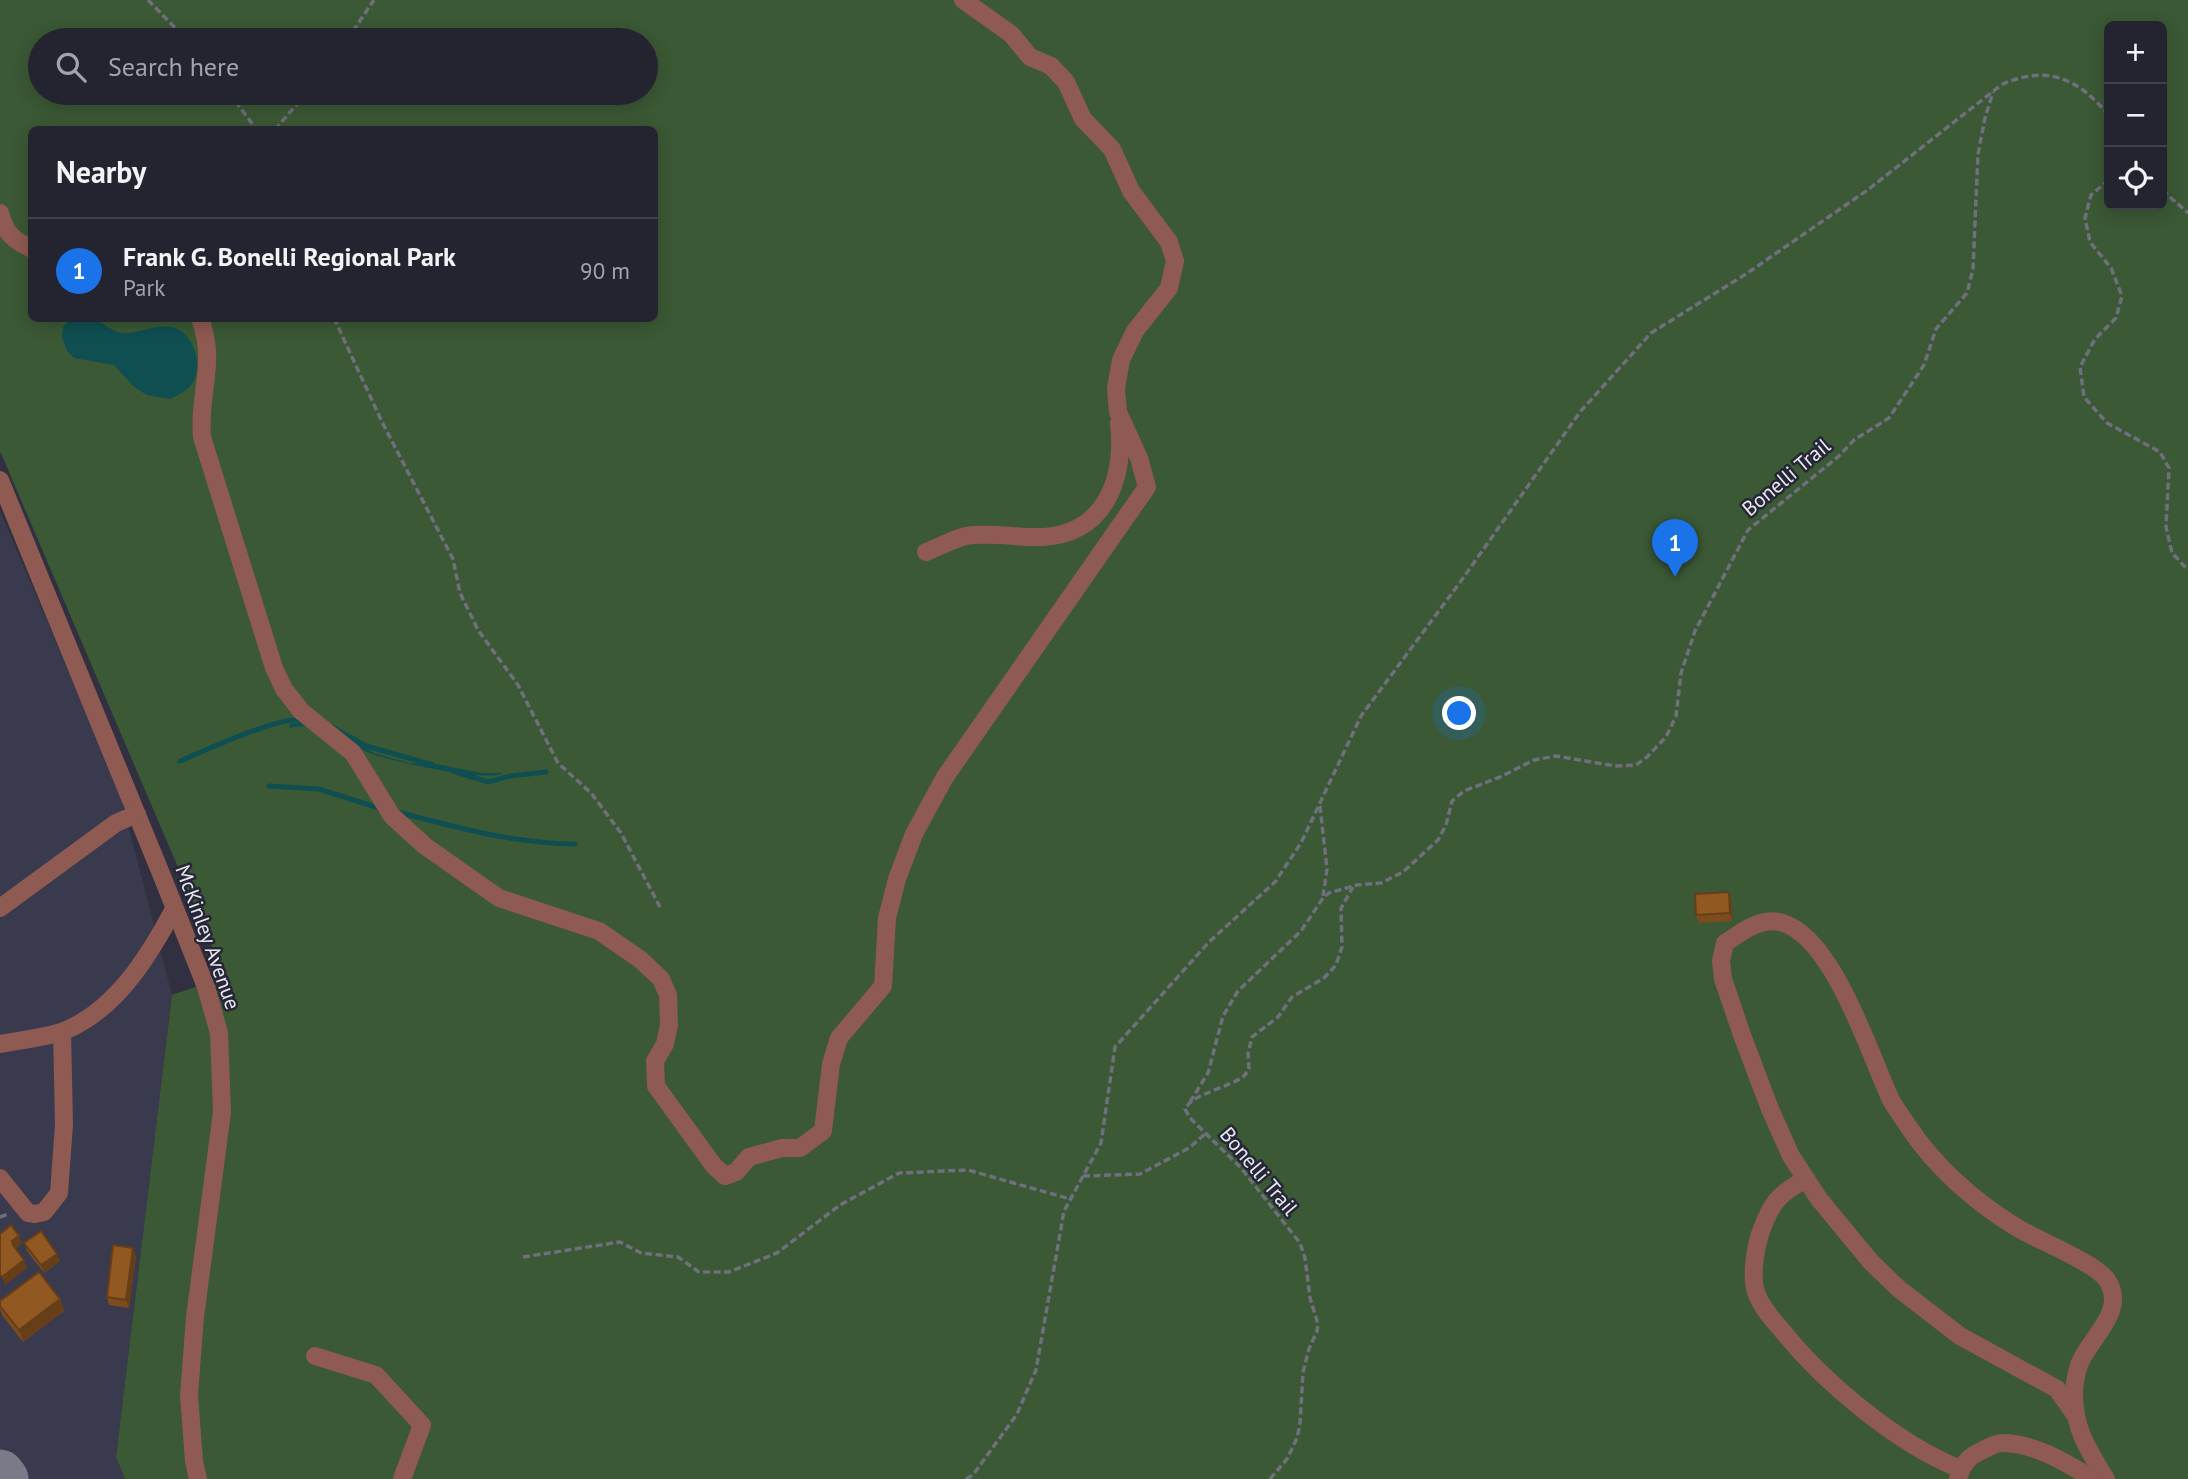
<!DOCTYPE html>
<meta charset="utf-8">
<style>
body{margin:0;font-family:"PT Sans",sans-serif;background:#30303c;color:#f1f3f6}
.controls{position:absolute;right:21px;top:21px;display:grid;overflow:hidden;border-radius:10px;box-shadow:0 4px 18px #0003}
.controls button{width:63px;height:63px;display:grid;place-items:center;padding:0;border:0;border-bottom:2px solid #41414c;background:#242430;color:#f1f3f6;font:35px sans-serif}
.you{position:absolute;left:1460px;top:714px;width:24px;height:24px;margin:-18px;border:5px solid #fff;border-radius:50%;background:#1a73e8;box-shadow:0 0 0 10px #1a73e833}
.badge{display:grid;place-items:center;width:46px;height:46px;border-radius:50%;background:#1a73e8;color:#fff;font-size:23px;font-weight:700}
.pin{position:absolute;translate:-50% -58px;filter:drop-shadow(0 2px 4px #0008)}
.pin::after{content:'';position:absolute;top:37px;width:24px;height:21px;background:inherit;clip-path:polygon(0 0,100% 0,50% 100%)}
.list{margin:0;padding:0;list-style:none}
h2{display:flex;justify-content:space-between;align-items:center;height:91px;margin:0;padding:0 28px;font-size:30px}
h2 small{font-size:23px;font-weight:400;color:#a3a4ab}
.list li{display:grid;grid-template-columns:46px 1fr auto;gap:21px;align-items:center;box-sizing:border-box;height:105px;padding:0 28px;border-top:2px solid #41414c}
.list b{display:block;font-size:26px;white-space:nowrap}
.list p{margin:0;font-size:23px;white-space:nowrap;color:#a3a4ab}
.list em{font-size:23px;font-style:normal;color:#a3a4ab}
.icon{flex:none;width:38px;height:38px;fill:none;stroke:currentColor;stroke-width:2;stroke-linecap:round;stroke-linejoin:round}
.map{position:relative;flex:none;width:2188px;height:1479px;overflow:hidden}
.search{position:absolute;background:#242430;box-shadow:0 4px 18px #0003;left:28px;top:28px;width:630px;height:77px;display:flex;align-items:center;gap:18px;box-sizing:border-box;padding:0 24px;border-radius:38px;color:#a3a4ab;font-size:26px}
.panel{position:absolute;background:#242430;box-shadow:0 4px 18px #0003;left:28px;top:126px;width:630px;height:196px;border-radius:10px}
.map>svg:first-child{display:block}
</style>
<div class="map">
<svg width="2188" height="1479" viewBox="0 0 2188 1479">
<rect width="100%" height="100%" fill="#303040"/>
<polygon fill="#3a3a4f" points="0,511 119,790 172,995 116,1457 125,1479 0,1479"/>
<path fill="#3b5935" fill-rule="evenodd" d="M 0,0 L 2188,0 L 2188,1479 L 125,1479 L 116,1457 L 172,995 L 225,977 L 0,451 ZM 2109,26 L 2162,26 L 2162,205 L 2109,205 ZM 40,40 L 646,40 L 646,93 L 40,93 ZM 32,130 L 654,130 L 654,318 L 32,318 Z"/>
<g fill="#0f4f52">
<path d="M 70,319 C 77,318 86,317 92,318 C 105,322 112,334 127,333 C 143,332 159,323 175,328 C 194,334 204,367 192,384 C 187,391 178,395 170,399 L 147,395 L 134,387 L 114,365 L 74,358 L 67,351 L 62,337 L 63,327 Z"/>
<path d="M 302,722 L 327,728 L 374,753 L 409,763 L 436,764 L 481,773 L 503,773 C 488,783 396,762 375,755 C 346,745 322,720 289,728 L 290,724 Z"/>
</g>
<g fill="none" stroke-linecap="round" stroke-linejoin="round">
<g stroke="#0f4f52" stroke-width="5">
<polyline points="332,727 366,746 433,765"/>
<path d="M 180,761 C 204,751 279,716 302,720"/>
<polyline points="453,771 488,782 510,776 546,772"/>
<polyline points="269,786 319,789 382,809"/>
<path d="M 398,812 C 458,828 513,843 575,844"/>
</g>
<polyline stroke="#7a7a88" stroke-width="49" points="0,1474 4,1479"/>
<g stroke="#6f6f7d" stroke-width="3.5" stroke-dasharray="7 3.5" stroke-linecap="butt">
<polyline points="148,0 187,40"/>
<polyline points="347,40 374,0"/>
<polyline points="229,93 257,130"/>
<polyline points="275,130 306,93"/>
<polyline points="2109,180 2091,195 2085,218 2090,242 2111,268 2122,296 2116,318 2095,339 2080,367 2084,397 2107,423 2160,452 2169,468 2166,527 2172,553 2188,570"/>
<polyline points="2162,190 2188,213"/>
<polyline points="334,318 382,422 453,559 460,593 478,630 518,685 558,763 591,793 621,833 660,907"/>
<polyline points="1320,806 1327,869 1323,896"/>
<polyline points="1190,1102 1208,1073 1223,1016 1238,991 1301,931 1323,898 1329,893 1357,885 1381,883 1403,872 1438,840 1446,825 1452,801 1464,791 1500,777 1534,760 1556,756 1615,766 1636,765 1647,757 1666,737 1676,716 1681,673 1695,631 1748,530 1839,456 1854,440 1889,418 1924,365 1936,329 1967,293 1973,269 1978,154 1985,118 1993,92"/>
<polyline points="1083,1176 1140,1174 1189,1148 1206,1133"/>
<polyline points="0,1217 8,1214"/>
<polyline points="523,1257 620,1242 641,1253 678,1257 699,1272 729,1272 777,1253 840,1205 899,1173 968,1170 1070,1199"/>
<path d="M 966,1479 L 973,1475 L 1017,1414 L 1036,1370 L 1064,1211 L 1101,1143 L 1115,1047 L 1209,942 L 1275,882 L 1301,843 L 1361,716 L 1461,581 L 1580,412 L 1651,333 L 1746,274 L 1869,189 L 2001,85 C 2046,64 2079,78 2109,116"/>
<path d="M 1270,1479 L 1287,1459 L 1297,1438 L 1300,1424 L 1303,1372 L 1309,1349 L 1317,1331 L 1318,1324 L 1310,1298 L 1305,1258 L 1300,1243 L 1241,1168 L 1190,1118 L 1185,1109 C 1193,1093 1229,1088 1244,1076 L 1249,1069 L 1248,1054 L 1252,1037 L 1278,1017 L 1292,997 L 1324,978 L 1336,965 L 1342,947 L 1341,908 L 1353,887"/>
</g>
<g stroke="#8f5a51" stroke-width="18">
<path d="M 0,213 C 5,233 13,240 32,249"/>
<path d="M 200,318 C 217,365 198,392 202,437 L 274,668 L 284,689 L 301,711 L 353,753 L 392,816 L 425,846 L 499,898 L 599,931 L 641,960 L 661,979 L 668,995 L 669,1025 L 665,1044 L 655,1061 L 656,1086 L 714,1166 L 725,1176 L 736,1172 L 749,1157 L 782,1148 L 800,1148 L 823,1131 L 831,1064 L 839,1038 L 883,986 L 887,918 L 897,879 L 914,834 L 945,777 L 1147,487 L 1139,458 L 1118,412 L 1116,388 L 1121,360 L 1135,331 L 1169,288 L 1175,261 L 1169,242 L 1131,191 L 1112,149 L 1083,119 L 1066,82 L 1051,66 L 1030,57 L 1011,34 L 963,0"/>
<polyline points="0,480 162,876 206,987 219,1033 222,1112 195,1317 189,1395 194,1461 198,1479"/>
<path d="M 926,552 C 939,547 953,539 966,536 C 989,532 1019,538 1042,537 C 1106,534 1125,478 1119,423"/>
<polyline points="0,908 116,823 137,814"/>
<path d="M 0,1044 C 20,1040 44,1038 64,1031 C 116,1010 149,956 174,909"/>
<polyline points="0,1178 28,1213 35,1214 44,1212 59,1193 64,1124 62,1032"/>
<path d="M 1806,1179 C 1778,1194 1771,1203 1760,1234 C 1755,1250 1751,1276 1756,1292 C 1760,1305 1771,1318 1780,1328 C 1823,1382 1896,1443 1960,1469"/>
<polyline points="315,1356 376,1375 422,1425 402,1479"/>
<path d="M 2076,1416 L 2057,1389 L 1960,1336 L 1899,1289 L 1871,1262 L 1819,1199 L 1791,1156 L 1770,1109 L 1742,1035 L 1723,979 L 1721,961 L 1725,943 C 1742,932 1761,916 1783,923 C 1834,939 1869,1053 1891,1100 C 1896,1109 1903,1118 1908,1126 C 1935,1167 1975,1202 2016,1227 C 2037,1240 2096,1263 2107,1280 C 2128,1311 2089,1338 2079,1365 C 2076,1374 2074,1387 2074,1397 C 2075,1431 2089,1451 2106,1479"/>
<path d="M 1958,1479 C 1961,1466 1969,1456 1981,1451 C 1988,1448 1995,1443 2002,1443 C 2035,1443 2066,1463 2093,1479"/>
</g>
</g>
<g fill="#7d4c1d">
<polygon points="1731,900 1732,921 1699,923 1696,915"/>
<polygon points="24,1243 60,1261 44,1273 27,1251"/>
<polygon points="136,1256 129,1308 109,1305 107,1297"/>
<polygon points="60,1299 64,1311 23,1342 2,1315 0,1309 0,1301"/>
</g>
<g fill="#663e18">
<polygon points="2130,205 2136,205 2130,210 2129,206"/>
<polygon points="1729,892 1731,900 1732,921 1730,913"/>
<polygon points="19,1236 22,1244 15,1249 16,1253 12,1241"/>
<polygon points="133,1248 136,1256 129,1308 126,1300"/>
<polygon points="57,1254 60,1261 44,1273 41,1265"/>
<polygon points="24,1260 27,1268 5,1285 2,1277"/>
<polygon points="60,1299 64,1311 23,1342 19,1330"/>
</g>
<g fill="#915822" stroke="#663e18" stroke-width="2">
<polygon points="1729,892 1730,913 1696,915 1695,894"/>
<polygon points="11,1225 19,1236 12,1241 13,1245 24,1260 2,1277 0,1275 0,1234"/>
<polygon points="41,1231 57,1254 41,1265 24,1243"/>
<polygon points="113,1245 133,1248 126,1300 107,1297"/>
<polygon points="39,1272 60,1299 19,1330 0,1306 0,1301"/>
</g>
<g text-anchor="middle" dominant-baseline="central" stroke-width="5" stroke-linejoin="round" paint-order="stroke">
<g font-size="21" fill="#e8e8f3" stroke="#262636">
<text transform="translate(1786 477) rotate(-40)">Bonelli Trail</text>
<text transform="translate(208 937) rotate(70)">McKinley Avenue</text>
<text transform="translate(1259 1171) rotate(50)">Bonelli Trail</text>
</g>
</g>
</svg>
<div class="controls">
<button>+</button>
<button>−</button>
<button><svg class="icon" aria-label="locate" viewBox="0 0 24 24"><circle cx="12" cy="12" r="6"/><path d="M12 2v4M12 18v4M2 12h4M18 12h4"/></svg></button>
</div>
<div class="you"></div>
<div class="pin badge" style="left:1675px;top:577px">1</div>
<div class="search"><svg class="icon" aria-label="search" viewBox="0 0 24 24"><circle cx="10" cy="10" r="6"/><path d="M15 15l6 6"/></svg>Search here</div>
<section class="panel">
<h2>Nearby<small></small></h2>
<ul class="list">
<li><span class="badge">1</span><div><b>Frank G. Bonelli Regional Park</b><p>Park</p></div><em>90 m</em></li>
</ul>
</section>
</div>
